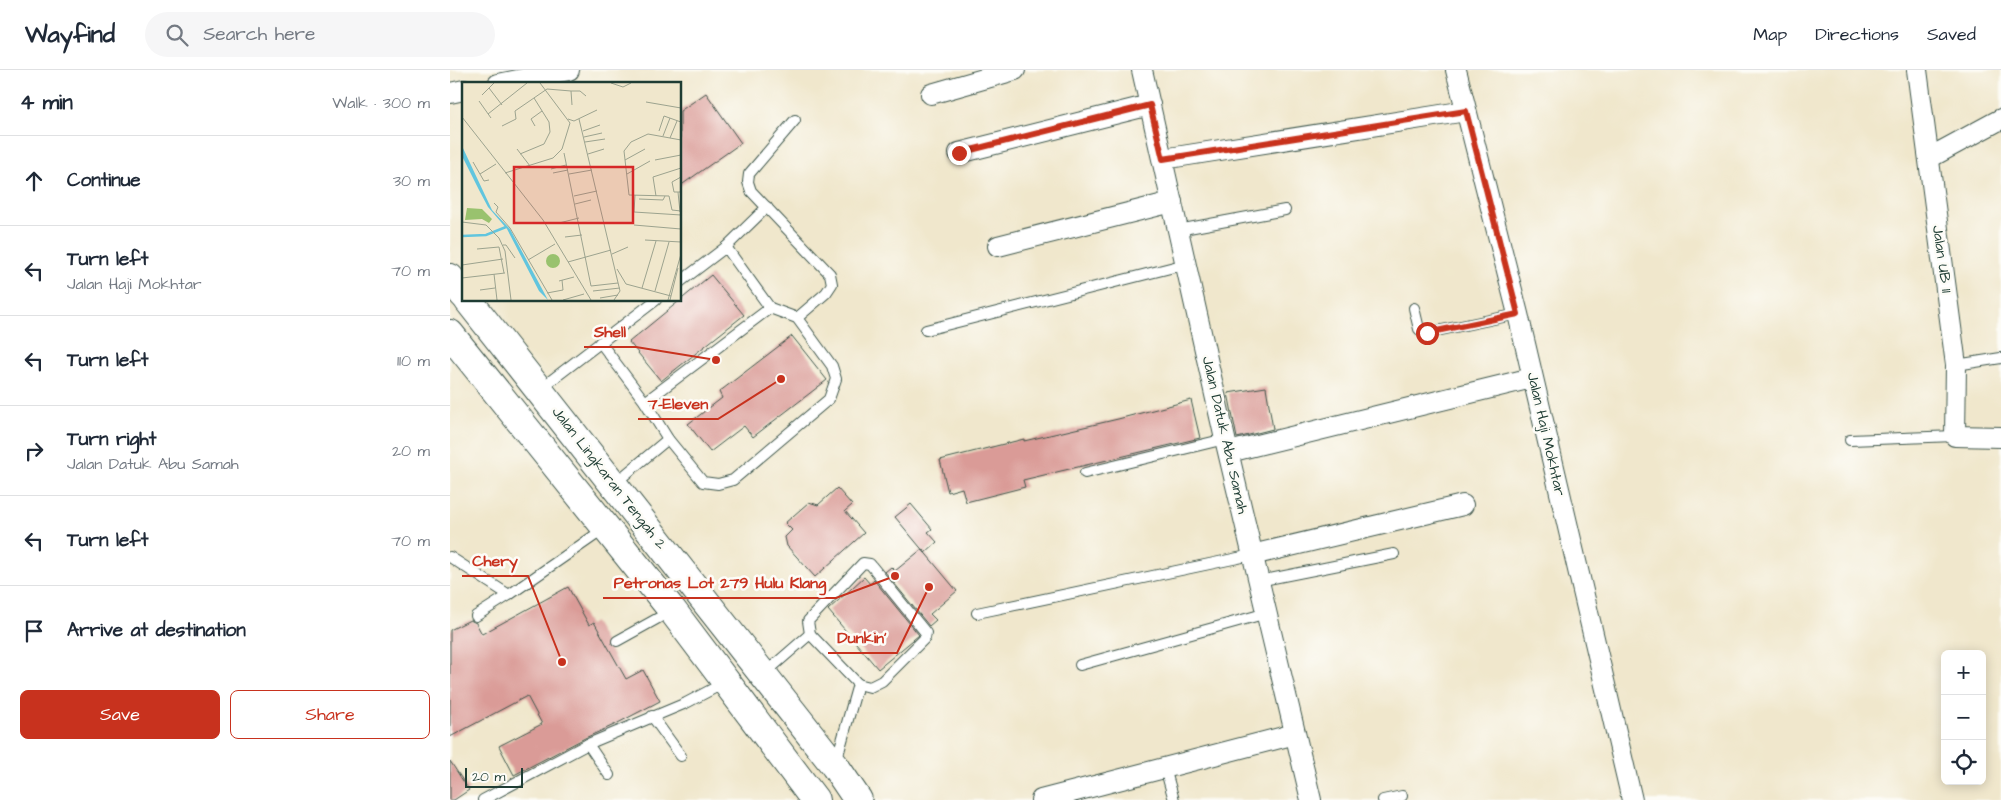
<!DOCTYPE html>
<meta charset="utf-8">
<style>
body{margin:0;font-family:"Architects Daughter",sans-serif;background:#f6f6f7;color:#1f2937}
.controls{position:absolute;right:15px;bottom:15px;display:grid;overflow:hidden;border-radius:8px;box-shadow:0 2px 12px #0003}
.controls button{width:45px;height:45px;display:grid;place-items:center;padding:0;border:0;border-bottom:1px solid #e0e1e3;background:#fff;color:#1f2937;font:25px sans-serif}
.scale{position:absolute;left:15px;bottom:12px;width:58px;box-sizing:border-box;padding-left:5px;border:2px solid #1f3d34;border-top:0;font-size:14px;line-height:18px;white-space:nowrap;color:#1f3d34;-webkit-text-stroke:4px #fdfcf7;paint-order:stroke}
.stop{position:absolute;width:15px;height:15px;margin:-11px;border:4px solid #c8321e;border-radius:50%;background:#fff}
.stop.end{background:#c8321e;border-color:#fff;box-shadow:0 1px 5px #0008}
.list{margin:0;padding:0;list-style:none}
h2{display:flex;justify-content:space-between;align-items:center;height:65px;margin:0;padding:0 20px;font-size:21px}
h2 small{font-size:16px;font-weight:400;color:#747a83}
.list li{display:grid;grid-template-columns:32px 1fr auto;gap:15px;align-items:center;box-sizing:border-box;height:90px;padding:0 20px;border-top:1px solid #e0e1e3}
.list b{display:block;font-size:19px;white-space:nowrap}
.list p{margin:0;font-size:16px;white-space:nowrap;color:#747a83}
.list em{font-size:16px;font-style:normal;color:#747a83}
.actions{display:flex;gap:10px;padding:15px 20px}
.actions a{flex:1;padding:11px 0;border:1px solid #c8321e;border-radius:8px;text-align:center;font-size:18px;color:#c8321e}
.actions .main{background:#c8321e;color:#fff}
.icon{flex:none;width:28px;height:28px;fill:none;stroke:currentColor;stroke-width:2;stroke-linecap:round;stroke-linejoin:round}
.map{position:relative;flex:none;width:1551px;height:730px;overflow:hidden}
header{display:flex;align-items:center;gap:30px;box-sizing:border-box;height:70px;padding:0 25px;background:#fff;border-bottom:1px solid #e0e1e3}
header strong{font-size:24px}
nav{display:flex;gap:28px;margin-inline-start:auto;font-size:18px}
.search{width:350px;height:45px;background:#f6f6f7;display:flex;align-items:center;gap:12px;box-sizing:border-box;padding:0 18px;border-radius:28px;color:#747a83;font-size:19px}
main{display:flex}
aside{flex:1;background:#fff}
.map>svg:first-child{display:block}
</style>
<header>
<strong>Wayfind</strong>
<div class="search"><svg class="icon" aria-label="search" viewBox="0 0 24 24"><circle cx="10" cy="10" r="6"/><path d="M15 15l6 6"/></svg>Search here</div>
<nav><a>Map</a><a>Directions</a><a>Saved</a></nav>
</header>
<main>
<aside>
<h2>4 min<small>Walk · 300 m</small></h2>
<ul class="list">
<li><svg class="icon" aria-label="ahead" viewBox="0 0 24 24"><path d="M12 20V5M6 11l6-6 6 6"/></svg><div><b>Continue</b></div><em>30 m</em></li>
<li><svg class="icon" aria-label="left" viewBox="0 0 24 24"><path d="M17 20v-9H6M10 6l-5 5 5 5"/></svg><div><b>Turn left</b><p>Jalan Haji Mokhtar</p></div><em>70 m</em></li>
<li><svg class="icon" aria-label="left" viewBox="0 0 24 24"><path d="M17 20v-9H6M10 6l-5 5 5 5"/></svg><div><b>Turn left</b></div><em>110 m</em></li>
<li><svg class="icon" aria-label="right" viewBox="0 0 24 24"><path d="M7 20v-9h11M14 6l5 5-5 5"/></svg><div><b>Turn right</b><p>Jalan Datuk Abu Samah</p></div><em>20 m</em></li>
<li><svg class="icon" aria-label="left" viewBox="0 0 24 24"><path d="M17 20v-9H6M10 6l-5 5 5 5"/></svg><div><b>Turn left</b></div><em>70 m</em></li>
<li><svg class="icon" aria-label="arrive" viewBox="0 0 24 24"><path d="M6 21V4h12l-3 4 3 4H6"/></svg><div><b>Arrive at destination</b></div></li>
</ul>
<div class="actions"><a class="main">Save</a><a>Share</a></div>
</aside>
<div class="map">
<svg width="1551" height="730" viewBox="0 0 1551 730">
<rect width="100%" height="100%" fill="#fdfcf7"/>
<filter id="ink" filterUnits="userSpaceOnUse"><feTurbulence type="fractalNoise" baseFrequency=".02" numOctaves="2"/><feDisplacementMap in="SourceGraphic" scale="10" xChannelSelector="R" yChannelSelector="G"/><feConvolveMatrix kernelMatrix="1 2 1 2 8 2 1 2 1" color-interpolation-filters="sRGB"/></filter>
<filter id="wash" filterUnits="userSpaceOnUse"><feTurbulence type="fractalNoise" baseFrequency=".0096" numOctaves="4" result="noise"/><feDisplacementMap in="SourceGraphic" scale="20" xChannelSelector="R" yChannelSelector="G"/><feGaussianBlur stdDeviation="1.12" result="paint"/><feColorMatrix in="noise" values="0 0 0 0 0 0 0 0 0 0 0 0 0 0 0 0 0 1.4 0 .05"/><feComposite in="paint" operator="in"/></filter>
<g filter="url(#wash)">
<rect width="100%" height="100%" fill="#f0e7cc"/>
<g id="blocks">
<g fill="#da9b97">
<polygon points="256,23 291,73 230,116 230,41"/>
<polygon points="261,205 294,245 211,311 179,272"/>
<polygon points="342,266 377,310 303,367 294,356 260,382 238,354 272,328 269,322"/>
<polygon points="816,317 823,359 787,368 778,323"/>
<polygon points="741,330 750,368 573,410 575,417 516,432 512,418 498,422 490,390 574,369 574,371 668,349"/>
<polygon points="387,418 402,435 395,441 414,463 365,507 337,476 335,467 342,460 335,453 359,432 368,435"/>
<polygon points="461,434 482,459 478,462 487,472 475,483 445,447"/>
<polygon points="472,479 507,521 480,544 486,550 479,556 435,502 441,497 445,501"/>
<polygon points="414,507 420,514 424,510 469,565 428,599 378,540"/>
<polygon points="118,517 139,555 144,552 176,609 193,600 210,631 164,655 135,668 64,705 49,676 92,654 77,626 0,667 0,560 20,550 26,553 32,564"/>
<polygon points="0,691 19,720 4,730 0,730"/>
</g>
</g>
</g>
<g filter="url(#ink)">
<use href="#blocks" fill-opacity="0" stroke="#3e564b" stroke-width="1"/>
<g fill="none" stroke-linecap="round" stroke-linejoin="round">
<defs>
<g id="lane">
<polyline points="345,50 299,104 298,112 301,121 380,204 382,214 376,223 347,248"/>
<polyline points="728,160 835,140"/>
<polyline points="276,177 317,137"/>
<polyline points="964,238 969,259 972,262 977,263 1068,244"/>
<polyline points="476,260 736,194"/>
<polyline points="150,272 195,332 218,369 253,412 268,414 283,410 379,329 386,309 382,296 347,248 320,238 276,177 230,212"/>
<polyline points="1506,295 1551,288"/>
<polyline points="90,319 206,230"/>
<polyline points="195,332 320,238"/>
<polyline points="1400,370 1505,366"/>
<polyline points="635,403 775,369"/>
<polyline points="164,414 218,369"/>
<polyline points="0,487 59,525 154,459"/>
<polyline points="809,511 944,484"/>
<polyline points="527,543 802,485"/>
<polyline points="26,546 59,525"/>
<polyline points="360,564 358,551 413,493 420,494 476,563 475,568 432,611 420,617 408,614"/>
<polyline points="167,571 221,541"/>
<polyline points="630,595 817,543"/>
<polyline points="314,604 360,564 408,614 386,692"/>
<polyline points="202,646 231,686"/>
<polyline points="138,674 159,705"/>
<polyline points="715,698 724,730"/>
<polyline points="33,730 138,674 236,633 274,613"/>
<polyline points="933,730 952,726"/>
</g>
<g id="street">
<polyline points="692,0 775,369 861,730"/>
<polyline points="1006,0 1068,244 1182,730"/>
<polyline points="1467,0 1506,295 1505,366 1551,367"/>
<polyline points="48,14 119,0"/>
<polyline points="0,23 14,20"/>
<polyline points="481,24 565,0"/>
<polyline points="509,83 700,35"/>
<polyline points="1479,88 1551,49"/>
<polyline points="713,89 1016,41"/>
<polyline points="548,176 722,132"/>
<polyline points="779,382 1082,308"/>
<polyline points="802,485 1013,435"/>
<polyline points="591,730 845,664"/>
</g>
<g id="highway">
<polyline points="0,208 14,225"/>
<polyline points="18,230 385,696 408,730"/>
<polyline points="0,264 222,540 365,730"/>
</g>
</defs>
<use href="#lane" stroke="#3e564b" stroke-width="12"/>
<use href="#street" stroke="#3e564b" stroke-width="22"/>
<use href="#highway" stroke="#3e564b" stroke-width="30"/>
<use href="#lane" stroke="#fff" stroke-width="10"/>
<use href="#street" stroke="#fff" stroke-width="20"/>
<use href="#highway" stroke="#fff" stroke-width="28"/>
</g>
</g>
<g fill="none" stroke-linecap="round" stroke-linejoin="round" filter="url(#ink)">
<polyline stroke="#c8321e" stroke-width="6" points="509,83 700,35 713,89 1016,41 1068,244 977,263"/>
</g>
<g text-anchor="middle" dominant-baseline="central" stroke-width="5" stroke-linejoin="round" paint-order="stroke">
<g font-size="15" fill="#1f3d34" stroke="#fdfcf7">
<text transform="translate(1492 189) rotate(82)">Jalan UB 11</text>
<text transform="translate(1096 364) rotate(77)">Jalan Haji Mokhtar</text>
<text transform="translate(775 365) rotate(77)">Jalan Datuk Abu Samah</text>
<text transform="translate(159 408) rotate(52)">Jalan Lingkaran Tengah 2</text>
</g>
</g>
<g transform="translate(12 12)">
<rect width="219" height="219" fill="#f0e7cc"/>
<path d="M 5,126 L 20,127 L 30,137 L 27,141 L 20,137 L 3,138 ZM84 179a7 7 0 1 1 14 0a7 7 0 1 1-14 0Z" fill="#99c26e"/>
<path d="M 0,64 L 30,128 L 48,147 L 86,218 L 77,209 L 45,147 L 26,125 L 17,108 L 1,76 Z" fill="#61c5de"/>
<path fill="none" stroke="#61c5de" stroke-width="2.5" d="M 0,154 L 24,153 L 44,145"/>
<path fill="none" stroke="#9ca38f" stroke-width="1" d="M 149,1 L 161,5 L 169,1M 27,6 L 40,23M 85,7 L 109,9 L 110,23M 109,9 L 118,9 L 124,14M 20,13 L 32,1M 17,19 L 29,36M 184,20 L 219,26M 26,32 L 65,1M 0,35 L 81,138 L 129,218M 106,37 L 112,39 L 135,28M 117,37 L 158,209 L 152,218M 40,44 L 54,37 L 53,29 L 85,7M 73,44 L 69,37 L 80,29M 121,49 L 138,43M 197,49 L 202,34 L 219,40M 201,54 L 208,36M 122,55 L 140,51M 208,56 L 215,39M 219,58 L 186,52 L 169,60 L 162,69 L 167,113 L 207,114 L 210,128 L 219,129M 123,60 L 143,57M 55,67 L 68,84M 102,71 L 129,204 L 156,201M 58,72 L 82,62 L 88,50 L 87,40 L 72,16M 126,72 L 142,67M 163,78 L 183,67M 193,78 L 219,73M 11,80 L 22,99 L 27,98M 89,87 L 104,83M 43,91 L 91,76 L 100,67 L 108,41 L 78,1M 91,91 L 106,88M 18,92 L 34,82M 107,92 L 130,88M 165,92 L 188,79M 219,95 L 210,100 L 212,110 L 219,110M 216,110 L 218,130M 173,113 L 172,130 L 219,133M 112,114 L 135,109M 194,114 L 191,95 L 219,86M 177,117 L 201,118 L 203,114M 32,121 L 36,125 L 34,130 L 48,146 L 90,218M 113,122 L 129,118M 0,140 L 24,143 L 37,156 L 43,169 L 49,218M 97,141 L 117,136M 172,143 L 219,147M 103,155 L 120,153M 183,158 L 219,160M 41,163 L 44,163 L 53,176M 15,167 L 37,165 L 42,191M 150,172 L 166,165M 66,178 L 93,162M 106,180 L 149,168M 0,183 L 41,177M 155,187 L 164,202 L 209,214M 32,192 L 35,218M 0,196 L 43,191M 97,199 L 112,195M 180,206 L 194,159M 18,208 L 33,206M 131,209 L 158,206M 193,209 L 207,160M 85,211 L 101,208 L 100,198M 138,216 L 156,213M 101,218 L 122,212M 206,218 L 219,172M 208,218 L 216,186"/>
<path fill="#d62828" fill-opacity="0.15" stroke="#d62828" stroke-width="2.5" d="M 52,85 L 171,85 L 171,141 L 52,141 Z"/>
<rect width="219" height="219" fill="none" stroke="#1f3d34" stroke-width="2.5"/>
</g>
<path fill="none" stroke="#c8321e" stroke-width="2" d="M266 290L186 277H134M331 309L268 349H188M112 592L78 506H12M445 506L386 528H153M479 517L447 583H378"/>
<g fill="#c8321e" stroke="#fdfcf7" stroke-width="2">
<circle cx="266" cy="290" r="5"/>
<circle cx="331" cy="309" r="5"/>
<circle cx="112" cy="592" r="5"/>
<circle cx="445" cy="506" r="5"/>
<circle cx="479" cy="517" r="5"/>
</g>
<g font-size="16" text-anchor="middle" font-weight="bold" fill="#c8321e" stroke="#fdfcf7" stroke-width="5" stroke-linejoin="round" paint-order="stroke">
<text x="160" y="267">Shell</text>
<text x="228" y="339">7-Eleven</text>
<text x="45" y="496">Chery</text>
<text x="270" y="518">Petronas Lot 279 Hulu Klang</text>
<text x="412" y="573">Dunkin'</text>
</g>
</svg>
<div class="controls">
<button>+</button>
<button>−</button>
<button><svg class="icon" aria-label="locate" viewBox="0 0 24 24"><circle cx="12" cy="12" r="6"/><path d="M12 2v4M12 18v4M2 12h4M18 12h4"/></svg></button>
</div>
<div class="scale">20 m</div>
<div class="stop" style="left:977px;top:263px"></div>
<div class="stop end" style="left:509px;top:83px"></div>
</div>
</main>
